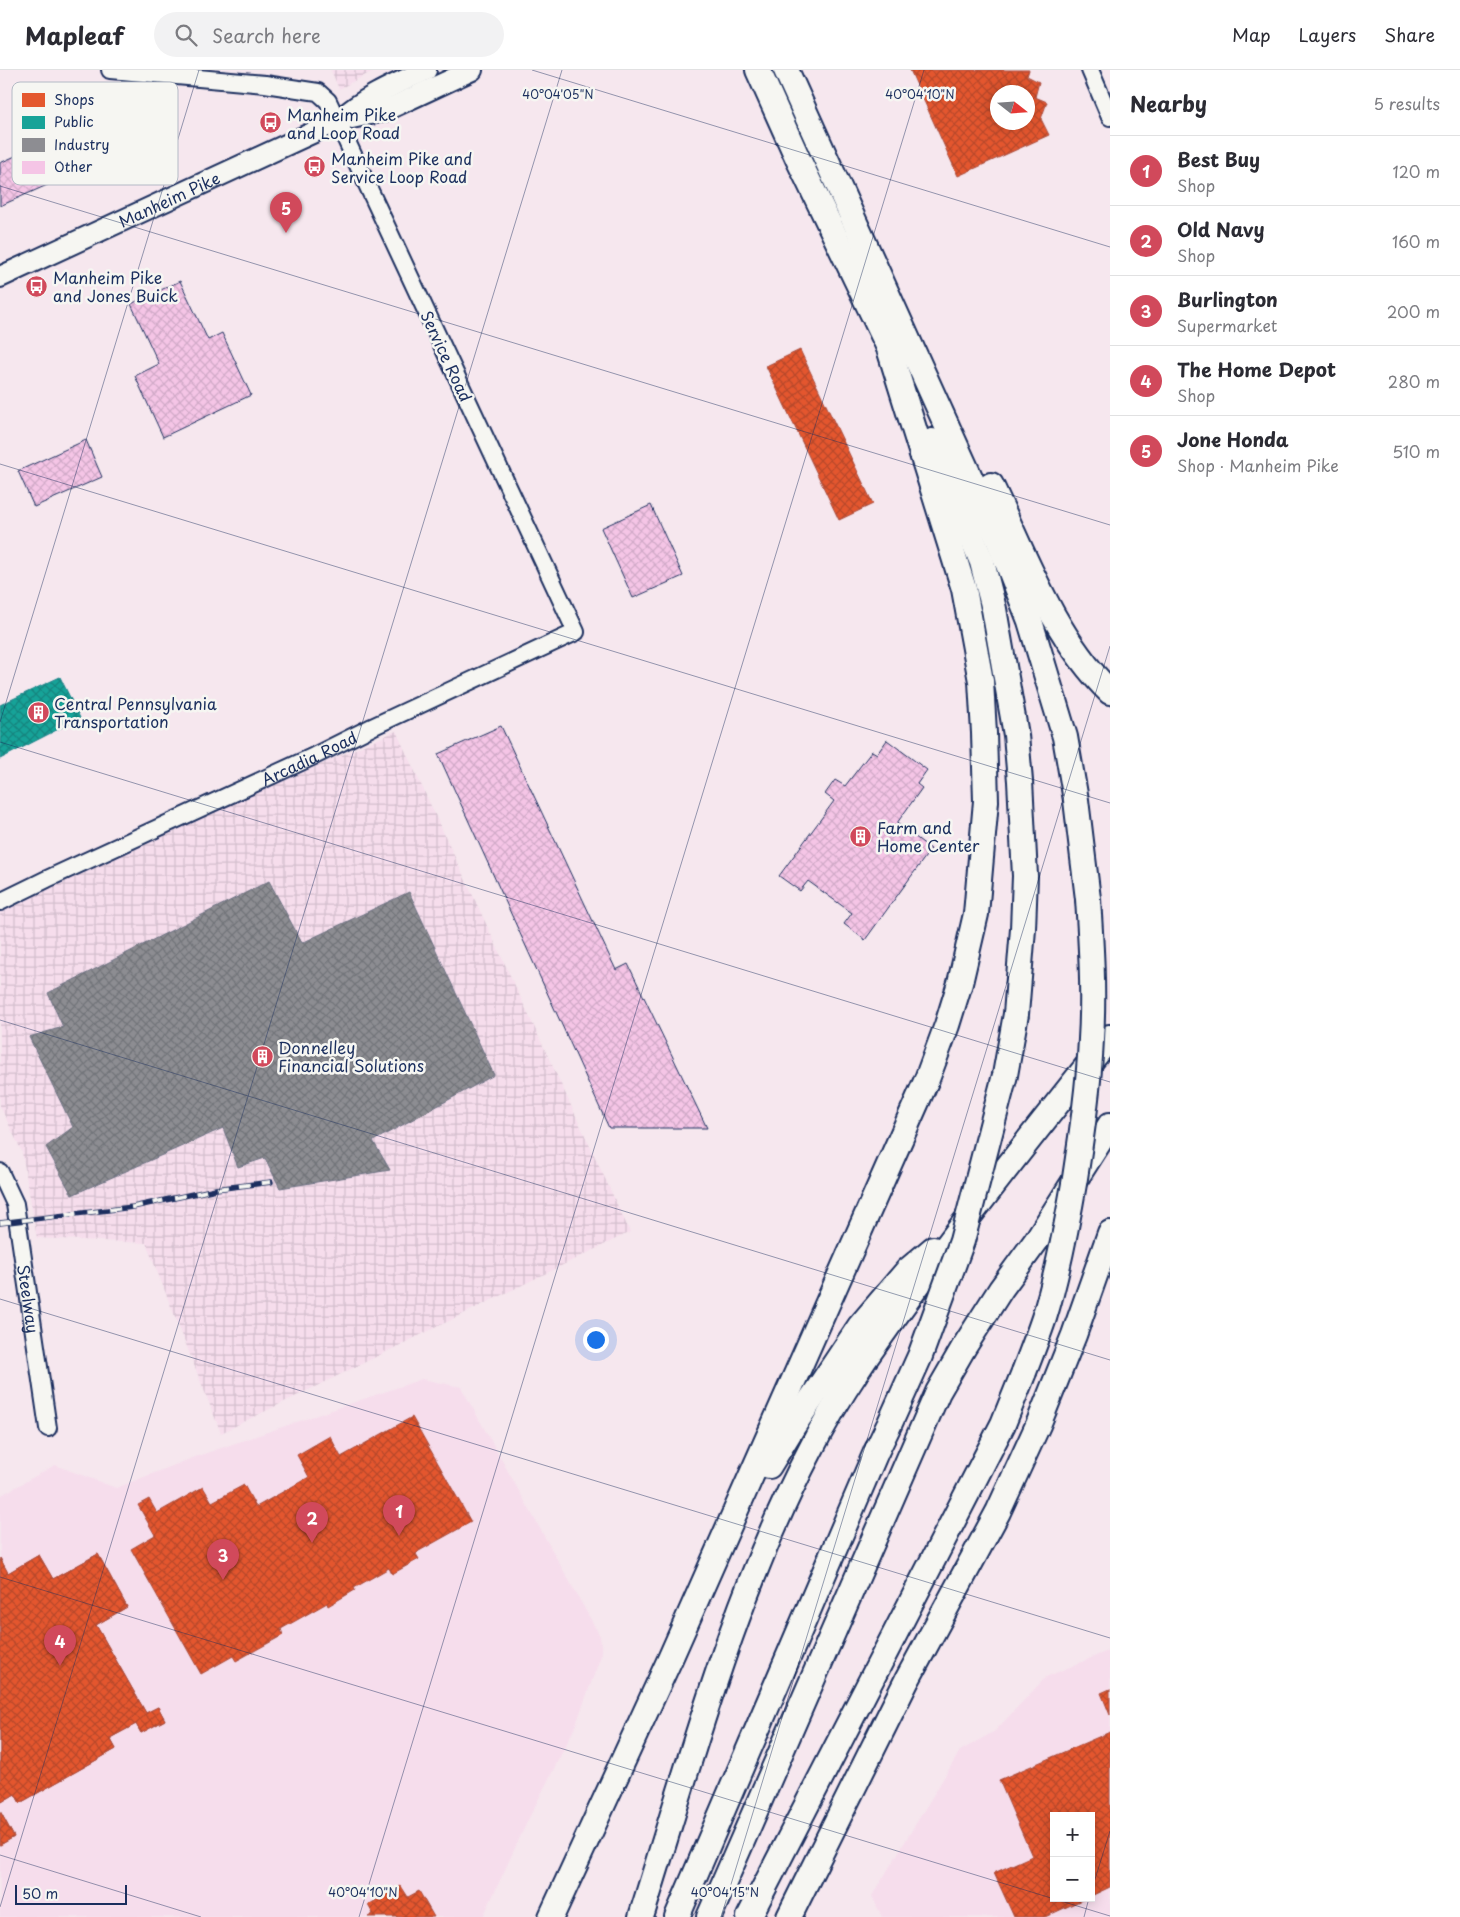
<!DOCTYPE html>
<meta charset="utf-8">
<style>
body{margin:0;font-family:"Playpen Sans",sans-serif;background:#f2f2f3;color:#2b2b33}
.controls{position:absolute;right:15px;bottom:15px;display:grid;overflow:hidden;border-radius:0px;box-shadow:0 2px 12px #0003}
.controls button{width:45px;height:45px;display:grid;place-items:center;padding:0;border:0;border-bottom:1px solid #e1e1e2;background:#fff;color:#2b2b33;font:25px sans-serif}
.compass{position:absolute;left:990px;top:15px;width:45px;height:45px;border-radius:50%;background:#fff;box-shadow:0 2px 12px #0003;rotate:107deg}
.scale{position:absolute;left:15px;bottom:12px;width:112px;box-sizing:border-box;padding-left:5px;border:2px solid #1b2f5e;border-top:0;font-size:14px;line-height:18px;white-space:nowrap;color:#1b2f5e;-webkit-text-stroke:4px #f6f6f2;paint-order:stroke}
.you{position:absolute;left:595px;top:1269px;width:18px;height:18px;margin:-12px;border:4px solid #fff;border-radius:50%;background:#1a73e8;box-shadow:0 0 0 8px #1a73e833}
.badge{display:grid;place-items:center;width:32px;height:32px;border-radius:50%;background:#d1495b;color:#fff;font-size:16px;font-weight:700}
.pin{position:absolute;translate:-50% -41px;filter:drop-shadow(0 1px 2px #0008)}
.pin::after{content:'';position:absolute;top:26px;width:18px;height:15px;background:inherit;clip-path:polygon(0 0,100% 0,50% 100%)}
.list{margin:0;padding:0;list-style:none}
h2{display:flex;justify-content:space-between;align-items:center;height:65px;margin:0;padding:0 20px;font-size:21px}
h2 small{font-size:16px;font-weight:400;color:#7c7c81}
.list li{display:grid;grid-template-columns:32px 1fr auto;gap:15px;align-items:center;box-sizing:border-box;height:70px;padding:0 20px;border-top:1px solid #e1e1e2}
.list b{display:block;font-size:19px;white-space:nowrap}
.list p{margin:0;font-size:16px;white-space:nowrap;color:#7c7c81}
.list em{font-size:16px;font-style:normal;color:#7c7c81}
.icon{flex:none;width:28px;height:28px;fill:none;stroke:currentColor;stroke-width:2;stroke-linecap:round;stroke-linejoin:round}
.map{position:relative;flex:none;width:1110px;height:1847px;overflow:hidden}
header{display:flex;align-items:center;gap:30px;box-sizing:border-box;height:70px;padding:0 25px;background:#fff;border-bottom:1px solid #e1e1e2}
header strong{font-size:24px}
nav{display:flex;gap:28px;margin-inline-start:auto;font-size:18px}
.search{width:350px;height:45px;background:#f2f2f3;display:flex;align-items:center;gap:12px;box-sizing:border-box;padding:0 18px;border-radius:28px;color:#7c7c81;font-size:19px}
main{display:flex}
aside{flex:1;background:#fff}
.map>svg:first-child{display:block}
</style>
<header>
<strong>Mapleaf</strong>
<div class="search"><svg class="icon" aria-label="search" viewBox="0 0 24 24"><circle cx="10" cy="10" r="6"/><path d="M15 15l6 6"/></svg>Search here</div>
<nav><a>Map</a><a>Layers</a><a>Share</a></nav>
</header>
<main>
<div class="map">
<svg width="1110" height="1847" viewBox="0 0 1110 1847">
<defs>
<pattern id="industrial-grid" width="8" height="8" patternUnits="userSpaceOnUse" patternTransform="scale(1.25)"><rect width="8" height="8" fill="#f6ddec"/><path d="M0 4h8M4 0v8" fill="none" stroke="#d2becd"/></pattern>
<pattern id="shops-cross-hatch" width="8" height="8" patternUnits="userSpaceOnUse" patternTransform="scale(1.25)"><rect width="8" height="8" fill="#e4572e"/><path d="M0 0l8 8M0 8l8-8" fill="none" stroke="#b8482a"/></pattern>
<pattern id="public-cross-hatch" width="8" height="8" patternUnits="userSpaceOnUse" patternTransform="scale(1.25)"><rect width="8" height="8" fill="#17a398"/><path d="M0 0l8 8M0 8l8-8" fill="none" stroke="#14857f"/></pattern>
<pattern id="industry-cross-hatch" width="8" height="8" patternUnits="userSpaceOnUse" patternTransform="scale(1.25)"><rect width="8" height="8" fill="#8d8d92"/><path d="M0 0l8 8M0 8l8-8" fill="none" stroke="#72747a"/></pattern>
<pattern id="building-cross-hatch" width="8" height="8" patternUnits="userSpaceOnUse" patternTransform="scale(1.25)"><rect width="8" height="8" fill="#f5c5e6"/><path d="M0 0l8 8M0 8l8-8" fill="none" stroke="#d1aac8"/></pattern>
</defs>
<rect width="100%" height="100%" fill="#f6e7ee"/>
<filter id="ink" filterUnits="userSpaceOnUse"><feTurbulence type="fractalNoise" baseFrequency=".02" numOctaves="2"/><feDisplacementMap in="SourceGraphic" scale="10" xChannelSelector="R" yChannelSelector="G"/><feConvolveMatrix kernelMatrix="1 2 1 2 8 2 1 2 1" color-interpolation-filters="sRGB"/></filter>
<g filter="url(#ink)">
<g fill="#f6ddec" fill-rule="evenodd">
<polygon points="422,1309 461,1317 600,1566 602,1583 575,1657 528,1750 483,1847 0,1847 0,1426 55,1395 116,1418 195,1387"/>
<path d="M 1110,1580 L 1110,1847 L 882,1847 L 872,1826 L 960,1681 L 995,1661 L 1046,1607 ZM 1054,1746 L 1091,1746 L 1091,1828 L 1054,1828 Z"/>
</g>
<g fill="url(#industrial-grid)">
<polygon points="331,0 375,0 339,19"/>
<polygon points="396,661 630,1162 221,1363 146,1173 37,1168 22,1082 0,1036 0,836"/>
</g>
<g fill="url(#shops-cross-hatch)" stroke="#a84b3c" fill-rule="evenodd">
<path d="M 910,0 L 1029,0 L 1027,6 L 1039,12 L 1035,27 L 1047,32 L 1041,49 L 1049,65 L 958,106 ZM 998,22 L 1028,22 L 1028,52 L 998,52 Z"/>
<polygon points="800,280 873,434 839,450 766,296"/>
<polygon points="412,1347 471,1452 419,1481 416,1484 419,1489 392,1504 389,1498 354,1518 355,1520 328,1536 327,1533 281,1559 283,1565 236,1591 233,1586 201,1604 131,1479 155,1465 138,1435 149,1429 157,1443 203,1417 212,1432 244,1415 256,1437 309,1407 297,1385 330,1366 341,1387"/>
<polygon points="98,1484 127,1537 96,1555 146,1643 158,1637 165,1650 141,1663 136,1654 110,1668 116,1679 20,1733 15,1724 0,1733 0,1488 8,1503 39,1485 53,1509"/>
<polygon points="98,1484 127,1537 96,1555 146,1643 158,1637 165,1650 141,1663 136,1654 110,1668 116,1679 20,1733 15,1724 0,1733 0,1488 8,1503 39,1485 53,1509"/>
<polygon points="1110,1619 1110,1645 1101,1623"/>
<polygon points="1110,1662 1110,1817 1091,1826 1091,1746 1054,1746 1054,1828 1086,1828 1045,1847 1014,1847 994,1803 1032,1786 999,1710"/>
<polygon points="0,1741 14,1767 0,1775"/>
<polygon points="0,1741 14,1767 0,1775"/>
<polygon points="401,1816 408,1827 419,1821 434,1847 368,1847 373,1844 368,1835"/>
</g>
<polygon fill="url(#public-cross-hatch)" stroke="#188087" points="60,607 80,648 0,689 0,635"/>
<polygon fill="url(#industry-cross-hatch)" stroke="#6b7182" points="269,811 302,873 409,822 494,1005 373,1071 390,1100 280,1118 265,1088 238,1097 223,1058 72,1125 46,1077 73,1057 29,967 63,957 48,923"/>
<g fill="url(#building-cross-hatch)" stroke="#1b2f5e">
<polygon points="138,25 159,71 121,88 119,83 0,136 0,93 22,83 17,71 33,64 42,84 124,47 118,33"/>
<polygon points="180,211 208,270 222,263 251,325 163,367 135,306 159,294 131,234"/>
<polygon points="86,370 102,407 34,437 18,401"/>
<polygon points="651,435 683,506 633,528 601,458"/>
<polygon points="501,656 616,900 628,894 707,1058 609,1058 438,684"/>
<polygon points="887,670 927,700 917,714 922,718 897,753 931,779 865,870 844,854 852,843 808,811 800,821 779,806 834,731 825,724 835,710 845,716 872,681 877,684"/>
</g>
<g fill="none" stroke-linecap="round" stroke-linejoin="round">
<defs>
<g id="minor">
<polyline points="1090,0 1110,47"/>
<path id="s1" d="M 0,832 L 47,809 L 314,686 L 372,657 L 576,562 L 328,31 L 318,22 L 265,14 L 110,0"/>
<path id="s2" d="M 0,1102 L 15,1134 L 48,1358"/>
</g>
<g id="major">
<path d="M 339,50 C 368,25 392,16 426,0"/>
<path id="s3" d="M 0,207 L 338,51 L 384,41 L 472,0"/>
</g>
<g id="highway">
<polyline points="758,0 798,89 893,286"/>
<polyline points="786,0 998,469 1030,551 1065,667 1076,730 1088,829"/>
<polyline points="932,371 982,492 994,539 1016,665 1020,711 1025,806 1023,859 1016,944"/>
<path d="M 991,415 C 1025,486 1053,566 1110,622"/>
<polyline points="769,1396 794,1355 860,1256 907,1201 933,1179"/>
<polyline points="551,1847 670,1589 927,1009 947,955 960,913 976,844 986,731 984,663 981,611 964,519 887,272"/>
<path d="M 641,1847 C 691,1689 733,1528 810,1381 C 839,1323 877,1271 915,1219 C 977,1133 1044,1051 1110,967"/>
<polyline points="677,1847 876,1382"/>
<polyline points="709,1847 938,1322 964,1277 1001,1219 1036,1171 1110,1055"/>
<polyline points="749,1847 1003,1354 1024,1302"/>
<polyline points="789,1847 907,1610 998,1442 1038,1355 1074,1265 1110,1163"/>
</g>
</defs>
<use href="#minor" stroke="#1b2f5e" stroke-width="20"/>
<use href="#major" stroke="#1b2f5e" stroke-width="24"/>
<use href="#highway" stroke="#1b2f5e" stroke-width="28"/>
<use href="#minor" stroke="#f6f6f2" stroke-width="16"/>
<use href="#major" stroke="#f6f6f2" stroke-width="20"/>
<use href="#highway" stroke="#f6f6f2" stroke-width="24"/>
<defs>
<polyline id="rail" points="0,1153 133,1137 216,1119 271,1112"/>
</defs>
<use href="#rail" stroke="#1b2f5e" stroke-width="5.5"/>
<use href="#rail" stroke="#f6f6f2" stroke-width="4" stroke-dasharray="11" stroke-linecap="butt"/>
<defs>
<g id="highway-bridge">
<path d="M 1024,1302 C 1031,1284 1038,1266 1044,1248 C 1058,1203 1067,1155 1075,1108 C 1082,1062 1089,1015 1091,969 C 1094,922 1091,875 1088,829"/>
<polyline points="876,1382 889,1355 920,1286 962,1171 1005,1005 1016,944"/>
</g>
</defs>
<use href="#highway-bridge" stroke="#1b2f5e" stroke-width="28" stroke-linecap="butt"/>
<use href="#highway-bridge" stroke="#f6f6f2" stroke-width="24"/>
</g>
</g>
<path fill="none" stroke="#1b2f5e" stroke-width="1" stroke-opacity="0.45" d="M 532,0 L 1110,177M 0,116 L 1110,455M 0,394 L 1110,733M 0,652 L 199,0M 0,672 L 1110,1012M 0,950 L 1110,1290M 0,1229 L 1110,1568M 0,1507 L 1110,1846M 0,1785 L 201,1847M 1091,1822 L 1110,1761M 0,1837 L 562,0M 359,1847 L 924,0M 721,1847 L 1110,576M 1084,1847 L 1089,1828"/>
<defs>
<symbol id="bus-disc" viewBox="-11 -11 22 22"><circle r="9.5" fill="#d1495b" stroke="#f6f6f2"/><path d="M-5-6H5V4H4V6H2V4H-2V6H-4V4H-5ZM-3.5-4V0h7V-4ZM-3.5 1.2v1.5H-2V1.2ZM2 1.2v1.5H3.5V1.2Z" fill="#fff"/></symbol>
<symbol id="building-disc" viewBox="-11 -11 22 22"><circle r="9.5" fill="#d1495b" stroke="#f6f6f2"/><path d="M-4-6H4V6H1V3H-1V6H-4ZM-2.5-4.3h1.7v1.8h-1.7ZM.8-4.3h1.7v1.8H.8ZM-2.5-1h1.7V.8h-1.7ZM.8-1h1.7V.8H.8Z" fill="#fff"/></symbol>
</defs>
<g fill-rule="evenodd">
<use href="#bus-disc" x="258" y="40" width="25" height="25"/>
<use href="#bus-disc" x="302" y="84" width="25" height="25"/>
<use href="#bus-disc" x="24" y="204" width="25" height="25"/>
<use href="#building-disc" x="26" y="630" width="25" height="25"/>
<use href="#building-disc" x="848" y="754" width="25" height="25"/>
<use href="#building-disc" x="250" y="974" width="25" height="25"/>
</g>
<g text-anchor="middle" dominant-baseline="central" stroke-width="5" stroke-linejoin="round" paint-order="stroke">
<g font-size="16" fill="#1b2f5e" stroke="#f6f6f2" text-anchor="start">
<text x="287" y="44">Manheim Pike<tspan x="287" dy="18">and Loop Road</tspan></text>
<text x="331" y="88">Manheim Pike and<tspan x="331" dy="18">Service Loop Road</tspan></text>
<text x="53" y="207">Manheim Pike<tspan x="53" dy="18">and Jones Buick</tspan></text>
<text x="54" y="633">Central Pennsylvania<tspan x="54" dy="18">Transportation</tspan></text>
<text x="877" y="757">Farm and<tspan x="877" dy="18">Home Center</tspan></text>
<text x="278" y="977">Donnelley<tspan x="278" dy="18">Financial Solutions</tspan></text>
</g>
<g font-size="16" fill="#1b2f5e" stroke="#f6f6f2">
<text stroke="none"><textPath href="#s3" startOffset="186">Manheim Pike</textPath></text>
<text transform="translate(447 286) rotate(65)">Service Road</text>
<text stroke="none"><textPath href="#s1" startOffset="341">Arcadia Road</textPath></text>
<text stroke="none"><textPath href="#s2" startOffset="131">Steelway</textPath></text>
</g>
</g>
<rect x="12" y="12" width="166" height="103" rx="8" fill="#f6f6f2" stroke="#b4bac6" stroke-width="1"/>
<rect x="22" y="23" width="23" height="14" fill="#e4572e"/>
<rect x="22" y="46" width="23" height="13" fill="#17a398"/>
<rect x="22" y="68" width="23" height="14" fill="#8d8d92"/>
<rect x="22" y="91" width="23" height="13" fill="#f5c5e6"/>
<g font-size="14" fill="#1b2f5e">
<text x="54" y="35">Shops</text>
<text x="54" y="57">Public</text>
<text x="54" y="80">Industry</text>
<text x="54" y="102">Other</text>
</g>
<g font-size="12" text-anchor="middle" fill="#1b2f5e" stroke="#f6f6f2" stroke-width="5" stroke-linejoin="round" paint-order="stroke">
<text x="558" y="29">40°04'05"N</text>
<text x="920" y="29">40°04'10"N</text>
<text x="363" y="1827">40°04'10"N</text>
<text x="725" y="1827">40°04'15"N</text>
</g>
</svg>
<div class="controls">
<button>+</button>
<button>−</button>
</div>
<svg class="compass" viewBox="-18 -18 36 36"><path d="M0-13l5 13h-10z" fill="#e53935"/><path d="M0 13l5-13h-10z" fill="#7c7c81"/></svg>
<div class="scale">50 m</div>
<div class="you"></div>
<div class="pin badge" style="left:399px;top:1466px">1</div>
<div class="pin badge" style="left:312px;top:1473px">2</div>
<div class="pin badge" style="left:223px;top:1510px">3</div>
<div class="pin badge" style="left:60px;top:1596px">4</div>
<div class="pin badge" style="left:286px;top:163px">5</div>
</div>
<aside>
<h2>Nearby<small>5 results</small></h2>
<ul class="list">
<li><span class="badge">1</span><div><b>Best Buy</b><p>Shop</p></div><em>120 m</em></li>
<li><span class="badge">2</span><div><b>Old Navy</b><p>Shop</p></div><em>160 m</em></li>
<li><span class="badge">3</span><div><b>Burlington</b><p>Supermarket</p></div><em>200 m</em></li>
<li><span class="badge">4</span><div><b>The Home Depot</b><p>Shop</p></div><em>280 m</em></li>
<li><span class="badge">5</span><div><b>Jone Honda</b><p>Shop · Manheim Pike</p></div><em>510 m</em></li>
</ul>
</aside>
</main>
